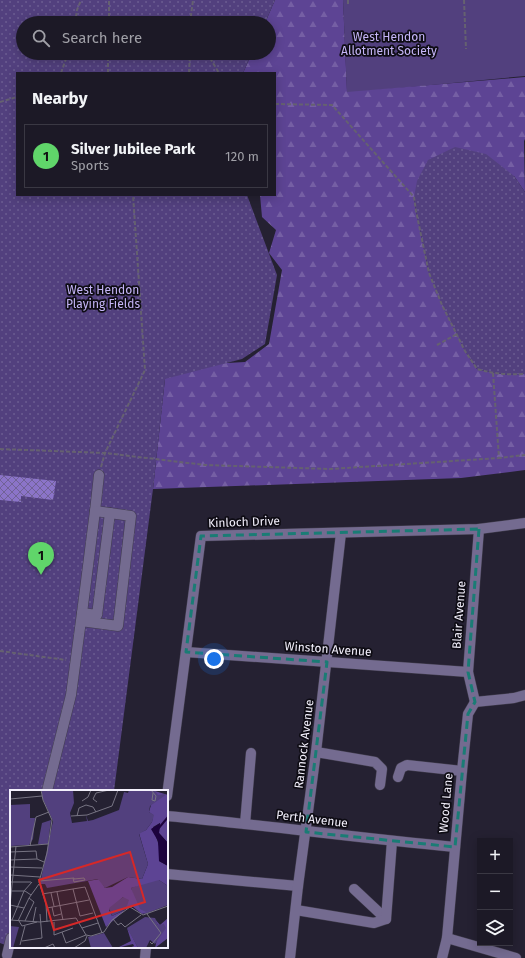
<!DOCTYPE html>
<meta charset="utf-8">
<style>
body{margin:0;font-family:"Fira Sans",sans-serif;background:#25222e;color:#f1f3f6}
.controls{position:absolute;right:12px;bottom:12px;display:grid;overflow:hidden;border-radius:0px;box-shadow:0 2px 10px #0003}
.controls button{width:36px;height:36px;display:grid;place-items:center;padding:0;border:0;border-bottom:1px solid #3a3843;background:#1c1926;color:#f1f3f6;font:20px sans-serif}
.you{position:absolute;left:214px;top:659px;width:14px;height:14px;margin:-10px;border:3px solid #fff;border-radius:50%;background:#1a73e8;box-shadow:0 0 0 6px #1a73e833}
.badge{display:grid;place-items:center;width:26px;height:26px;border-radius:50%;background:#60d56a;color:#111;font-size:13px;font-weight:700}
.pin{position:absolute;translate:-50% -33px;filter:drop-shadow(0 1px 2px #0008)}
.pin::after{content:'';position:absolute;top:21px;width:14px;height:12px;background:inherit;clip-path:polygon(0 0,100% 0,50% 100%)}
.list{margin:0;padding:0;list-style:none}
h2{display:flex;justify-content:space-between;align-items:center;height:52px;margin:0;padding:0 16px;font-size:17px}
h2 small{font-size:13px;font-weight:400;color:#a0a0a7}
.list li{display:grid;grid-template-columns:26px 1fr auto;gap:12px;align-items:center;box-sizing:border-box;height:64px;margin:0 8px 8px;padding:0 8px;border:1px solid #3a3843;border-radius:0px}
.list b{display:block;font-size:15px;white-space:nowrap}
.list p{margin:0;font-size:13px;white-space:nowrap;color:#a0a0a7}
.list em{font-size:13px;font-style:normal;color:#a0a0a7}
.icon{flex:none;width:22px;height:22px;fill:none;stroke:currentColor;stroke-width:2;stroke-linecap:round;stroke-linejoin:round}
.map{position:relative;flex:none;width:525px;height:958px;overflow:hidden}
.search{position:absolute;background:#1c1926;box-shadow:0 2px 10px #0003;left:16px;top:16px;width:260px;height:44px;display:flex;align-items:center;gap:10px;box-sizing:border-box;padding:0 14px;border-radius:22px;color:#a0a0a7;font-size:15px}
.panel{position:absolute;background:#1c1926;box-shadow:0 2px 10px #0003;left:16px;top:72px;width:260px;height:124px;border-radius:0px}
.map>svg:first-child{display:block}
</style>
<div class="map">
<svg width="525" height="958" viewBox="0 0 525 958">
<defs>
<pattern id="forest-firs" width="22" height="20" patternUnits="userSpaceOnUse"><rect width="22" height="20" fill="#5d4494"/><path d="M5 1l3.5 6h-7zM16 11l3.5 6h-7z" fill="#755fa4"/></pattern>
<pattern id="park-dots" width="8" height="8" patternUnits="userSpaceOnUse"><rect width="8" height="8" fill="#52407e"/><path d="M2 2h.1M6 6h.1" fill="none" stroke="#6b5c91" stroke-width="1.8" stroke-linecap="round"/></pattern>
<pattern id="building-cross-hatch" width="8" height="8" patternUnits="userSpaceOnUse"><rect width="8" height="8" fill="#8b74c8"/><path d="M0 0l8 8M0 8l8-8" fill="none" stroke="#716296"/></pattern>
</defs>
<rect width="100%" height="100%" fill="#252132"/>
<polygon fill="#52407e" points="343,0 525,0 525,76 347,93"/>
<path fill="url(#forest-firs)" d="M 275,0 L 343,0 L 347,92 L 525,77 L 525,139 L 524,141 L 525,192 L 514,176 L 414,197 L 416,211 L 429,273 L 465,351 L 477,369 C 495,374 506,375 525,374 L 525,470 L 461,478 L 153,489 L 165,379 L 171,366 L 245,362 L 269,344 L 282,270 L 269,253 L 276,230 L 262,217 L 260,195 L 275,195 L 275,73 L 243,73 L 252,53 L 269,53 L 269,23 L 265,23 Z"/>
<g fill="url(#park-dots)">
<polygon points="0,0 275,0 265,23 23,23 23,53 252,53 243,73 17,73 17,195 247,195 277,275 265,344 242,359 165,379 153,489 114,791 11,791 11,947 0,943"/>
<path d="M 455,147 L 486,154 L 514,176 L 525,192 L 525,374 C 506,375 495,374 477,369 L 465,351 L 442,305 L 429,273 L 416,211 L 414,197 L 417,181 L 428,160 Z"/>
</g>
<polygon fill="url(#building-cross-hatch)" points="0,475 56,481 53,500 21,496 21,502 0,500"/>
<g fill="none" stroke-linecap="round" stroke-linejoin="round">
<defs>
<g id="minor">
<polyline points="95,511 99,475"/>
<polyline points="82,613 95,511 110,513"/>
<polyline points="186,652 468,672"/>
<polyline points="475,702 468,672 479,529"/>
<polyline points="316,752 375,762 382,769 380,785"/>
<polyline points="398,777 401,768 407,765 462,771"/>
<polyline points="47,791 71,695 82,613 97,615 110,513 131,516 118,626 81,621"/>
<polyline points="167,796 201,536 479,529 525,523"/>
<path d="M 167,816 C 263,825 359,838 455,847"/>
<polyline points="245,824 251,753"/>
<polyline points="167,874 298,886"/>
<polyline points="354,889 386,919"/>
<polyline points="296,910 374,923 386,919 392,841"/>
<polyline points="447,938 516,958"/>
<polyline points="7,955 11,938"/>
<polyline points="145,958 146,947"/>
<polyline points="290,958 298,886 316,752 341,533"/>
<polyline points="442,958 447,938 462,771 468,714 475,702 514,698 525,695"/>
</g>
</defs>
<use href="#minor" stroke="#423e4e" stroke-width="11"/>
<g stroke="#656170" stroke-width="2" stroke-dasharray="4 2" stroke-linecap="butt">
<polyline points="348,0 348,4"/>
<polyline points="464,0 466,49"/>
<polyline points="75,23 77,10 81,0"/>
<polyline points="109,23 109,0"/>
<polyline points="190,23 193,0"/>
<polyline points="207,53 219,73"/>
<polyline points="61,73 68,53"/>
<polyline points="108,73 108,53"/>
<polyline points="189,73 190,53"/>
<polyline points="0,102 17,97"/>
<path d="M 275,104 L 332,105 L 414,197 L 416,211 L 429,273 L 442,305 L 465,351 L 477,369 C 495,374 506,375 525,374"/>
<polyline points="437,345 457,334"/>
<polyline points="493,373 499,458 525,455"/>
<polyline points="0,449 105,453 205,465 330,469 499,458"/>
<polyline points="101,467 105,453 145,370 133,195"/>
<polyline points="0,651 66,660"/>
</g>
<use href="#minor" stroke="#746b90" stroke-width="10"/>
</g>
<path fill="none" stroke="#1a7c75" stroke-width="3" stroke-dasharray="8 5" stroke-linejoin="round" d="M 479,529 L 468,672 L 475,702 L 468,714 L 455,847 L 306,832 L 327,662 L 186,652 L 201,536 Z"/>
<g text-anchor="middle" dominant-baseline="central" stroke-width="3.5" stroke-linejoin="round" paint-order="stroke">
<g font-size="12" fill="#c5b5f7" stroke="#0e0c14">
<text x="389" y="37">West Hendon<tspan x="389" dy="14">Allotment Society</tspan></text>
<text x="103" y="290">West Hendon<tspan x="103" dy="14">Playing Fields</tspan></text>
</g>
<g font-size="12" fill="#f3f0fc" stroke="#0e0c14">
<text transform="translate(244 522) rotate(-2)">Kinloch Drive</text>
<text transform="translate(459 615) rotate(-86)">Blair Avenue</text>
<text transform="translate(328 649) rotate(4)">Winston Avenue</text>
<text transform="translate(304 744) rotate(-83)">Rannock Avenue</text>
<text transform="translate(446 803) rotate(-85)">Wood Lane</text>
<text transform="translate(312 819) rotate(7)">Perth Avenue</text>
</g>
</g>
<g transform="translate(10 790)">
<rect width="158" height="158" fill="#252132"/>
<path d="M 41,30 L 38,54 L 28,54 L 32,33 ZM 143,90 L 149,90 L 158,96 L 158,115 L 135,124 L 128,121 L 121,98 ZM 0,136 L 9,137 L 3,158 L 0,158 Z" fill="#52407e"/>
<path d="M 145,1 L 158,5 L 158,53 L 149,43 L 150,33 L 143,37 L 149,56 L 149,71 L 158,76 L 158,96 L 149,90 L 121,98 L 130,119 L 136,122 L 151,116 L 132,124 L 122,116 L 116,119 L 113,107 L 99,120 L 102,126 L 115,120 L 96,137 L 78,91 L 90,89 L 95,98 L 102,97 L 118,87 L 132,89 L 138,74 L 129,43 L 136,40 L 142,32 L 143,25 L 139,22 ZM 158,128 L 158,148 L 145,158 L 150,136 L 147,134 L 145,129 L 150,135 ZM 117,138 L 121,144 L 128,158 L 119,158 L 124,156 L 123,154 L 107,158 L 121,151 Z" fill="#5d4494"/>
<path d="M 32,0 L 63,0 L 64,13 L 60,23 L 62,33 L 77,31 L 76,25 L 78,31 L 83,30 L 109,20 L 114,2 L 118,3 L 119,0 L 144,0 L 148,5 L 157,4 L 140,16 L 139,22 L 144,25 L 142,32 L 136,40 L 129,44 L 138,74 L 132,89 L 118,87 L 95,98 L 88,89 L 37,98 L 35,94 L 30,94 L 43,31 L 32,7 ZM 20,14 L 20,28 L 25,28 L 23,49 L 19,55 L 0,56 L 0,15 ZM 113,107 L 119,110 L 116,119 L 102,126 L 99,118 ZM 135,127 L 145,128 L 148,135 L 154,134 L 156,138 L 145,154 L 140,150 L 136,158 L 128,158 L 117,138 ZM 94,143 L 103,158 L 81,158 L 78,147 Z" fill="#52407e"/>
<path d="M 150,33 L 149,43 L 158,53 L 158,76 L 149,71 L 148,51 L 141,39 Z" fill="#1c033d"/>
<path fill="none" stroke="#1c033d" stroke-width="2" d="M 148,39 L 158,27"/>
<path fill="none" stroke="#777483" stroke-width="1" d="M 31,0 L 33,10 L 42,30 L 37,63 L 29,92 L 36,114 L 37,132M 141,0 L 146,6 L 145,11 L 142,10 L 143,3M 0,9 L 32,6M 72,11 L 78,7 L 81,0M 87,12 L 83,9 L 86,3 L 99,0M 61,26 L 77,25 L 102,16 L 108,0M 67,26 L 69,18 L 76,15 L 83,17 L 86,22M 20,56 L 26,27 L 39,22M 0,57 L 38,54M 0,62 L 26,61 L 27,69M 0,70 L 27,69 L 34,72M 0,77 L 32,78M 0,85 L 30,87M 29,91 L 64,88 L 64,89 L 74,88 L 75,90 L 64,92 L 63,88M 0,92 L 21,92M 63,99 L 70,126M 1,101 L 15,101 L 21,105M 47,102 L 53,130M 41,103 L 44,116M 32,104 L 75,97 L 92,143M 0,115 L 6,56M 0,115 L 14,118M 42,117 L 44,126 L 51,124M 37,118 L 79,110M 30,124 L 32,148M 137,124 L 151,143 L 142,154 L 140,152M 70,126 L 83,123M 103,129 L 108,135 L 111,133 L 115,137 L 131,125M 0,130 L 30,132 L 66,128 L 76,145 L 81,146 L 94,142 L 102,130 L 120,117 L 133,125 L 158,116M 2,130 L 14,101 L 22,92M 8,131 L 19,108 L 29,94M 9,131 L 12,136 L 27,132M 15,131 L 24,112 L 19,108M 23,132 L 26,117M 44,132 L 44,145 L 63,138M 72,138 L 88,133M 52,142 L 56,153 L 76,145M 12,151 L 32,148M 10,155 L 15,136M 34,158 L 43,154 L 45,158M 64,158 L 75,151 L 77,146"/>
<path fill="#d62828" fill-opacity="0.15" stroke="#d62828" stroke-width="2" d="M 120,62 L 135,112 L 44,140 L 29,90 Z"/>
<rect width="158" height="158" fill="none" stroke="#f3f0fc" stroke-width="2"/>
</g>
</svg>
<div class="controls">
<button>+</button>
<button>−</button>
<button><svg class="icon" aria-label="layers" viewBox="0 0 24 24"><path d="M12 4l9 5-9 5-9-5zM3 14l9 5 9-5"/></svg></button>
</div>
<div class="you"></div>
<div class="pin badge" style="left:41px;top:575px">1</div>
<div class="search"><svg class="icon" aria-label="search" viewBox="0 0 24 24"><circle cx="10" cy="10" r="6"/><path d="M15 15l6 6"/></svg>Search here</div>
<section class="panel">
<h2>Nearby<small></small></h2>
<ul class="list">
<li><span class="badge">1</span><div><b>Silver Jubilee Park</b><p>Sports</p></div><em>120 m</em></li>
</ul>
</section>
</div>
